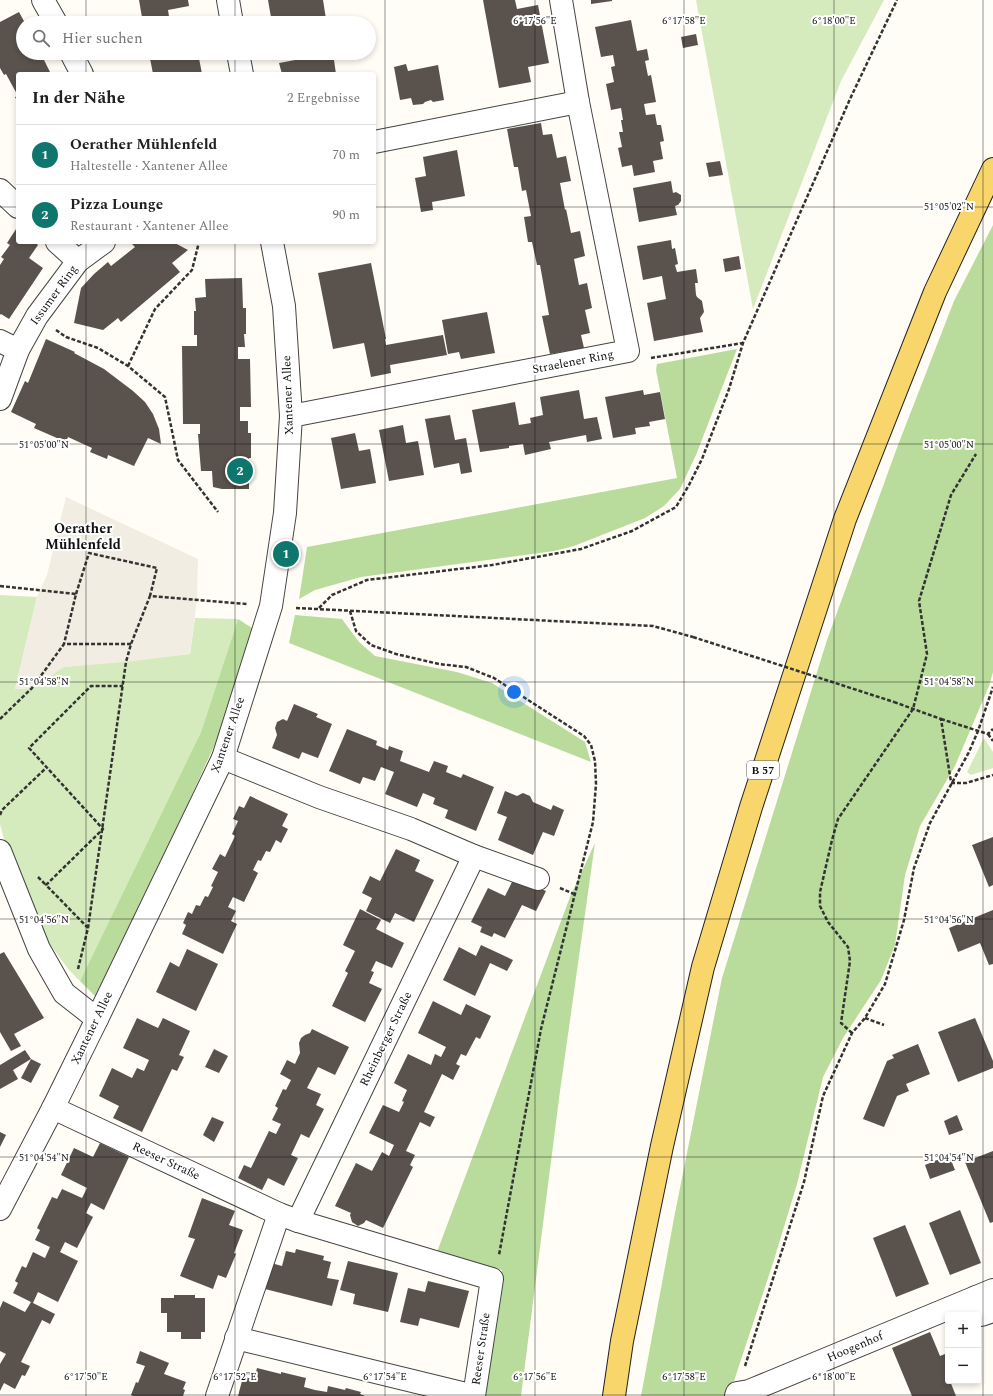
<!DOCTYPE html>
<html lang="de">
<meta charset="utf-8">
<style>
body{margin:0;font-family:Spectral,serif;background:#f6f6f6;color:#202124}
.controls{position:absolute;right:12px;bottom:12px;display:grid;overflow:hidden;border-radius:4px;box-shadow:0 2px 6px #0003}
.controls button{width:36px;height:36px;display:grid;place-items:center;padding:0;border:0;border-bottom:1px solid #e0e0e0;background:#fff;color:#202124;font:20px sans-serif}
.you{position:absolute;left:514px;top:692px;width:14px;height:14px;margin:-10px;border:3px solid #fff;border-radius:50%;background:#1a73e8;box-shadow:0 0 0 6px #1a73e833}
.badge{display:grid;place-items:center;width:26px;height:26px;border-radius:50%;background:#0f766e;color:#fff;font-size:13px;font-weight:700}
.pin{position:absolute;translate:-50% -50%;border:2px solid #fff;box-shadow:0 1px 4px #0006}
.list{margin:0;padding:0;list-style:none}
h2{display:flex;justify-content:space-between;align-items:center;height:52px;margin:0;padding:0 16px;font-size:17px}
h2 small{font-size:13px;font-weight:400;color:#757577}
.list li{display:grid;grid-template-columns:26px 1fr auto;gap:12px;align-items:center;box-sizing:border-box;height:60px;padding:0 16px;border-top:1px solid #e0e0e0}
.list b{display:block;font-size:15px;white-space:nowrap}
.list p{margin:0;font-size:13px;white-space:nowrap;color:#757577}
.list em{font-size:13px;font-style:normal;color:#757577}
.icon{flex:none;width:22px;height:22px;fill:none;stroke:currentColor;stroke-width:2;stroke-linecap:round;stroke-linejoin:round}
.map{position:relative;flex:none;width:993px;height:1396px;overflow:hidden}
.search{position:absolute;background:#fff;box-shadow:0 2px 6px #0003;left:16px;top:16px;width:360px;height:44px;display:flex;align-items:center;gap:10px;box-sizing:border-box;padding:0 14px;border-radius:22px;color:#757577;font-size:15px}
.panel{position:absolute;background:#fff;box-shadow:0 2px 6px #0003;left:16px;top:72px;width:360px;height:172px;border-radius:4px}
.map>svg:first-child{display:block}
</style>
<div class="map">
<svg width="993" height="1396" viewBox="0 0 993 1396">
<rect width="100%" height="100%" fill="#fffdf5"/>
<g fill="#d5ebbd">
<polygon points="696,0 884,0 841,81 753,309"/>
<polygon points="0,595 37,597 15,689 32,688 63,667 190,654 195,618 238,619 201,732 80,981 69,970 37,927 8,855 0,824"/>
<polygon points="984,738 993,752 993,768 971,775 967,772"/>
</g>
<g fill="#b9dc9c">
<polygon points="993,225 993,672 989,686 955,766 920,826 905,875 895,945 881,980 843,1038 823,1077 797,1184 773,1263 729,1396 641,1396 675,1213 722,978 827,640 898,445 954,301"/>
<polygon points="737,349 696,455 680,489 664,506 645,518 574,546 554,551 361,577 315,590 299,599 307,547 677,478 656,370 657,364"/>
<polygon points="295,615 342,619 359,642 375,656 457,672 492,683 585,742 591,762 289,643"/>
<polygon points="238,619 252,628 221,731 183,814 95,996 80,981 201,732"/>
<polygon points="595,843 560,1091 521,1396 486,1396 502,1270 437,1252 570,897"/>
</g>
<polygon fill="#f1ede2" points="66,497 198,559 197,600 190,654 126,662 64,667 32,688 15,689 37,597 47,575"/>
<g fill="#5a524d">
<polygon points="139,0 188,0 189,6 168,10 170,23 143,23"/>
<polygon points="268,0 323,0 326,19 309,23 272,23"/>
<polygon points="483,0 515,0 517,9 538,5 549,63 528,67 531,82 499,88"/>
<polygon points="591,0 612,0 612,1 591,4"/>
<polygon points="19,12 25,23 23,23 23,53 44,53 45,55 42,56 51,74 18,74 18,103 15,97 18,96 6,74 4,75 0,68 0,22"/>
<polygon points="631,20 637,51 647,49 649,60 645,61 648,76 651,75 656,102 644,104 646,115 655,114 657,125 661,125 664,141 660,142 663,159 653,161 655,172 634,176 632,165 622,167 618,148 622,147 619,132 623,132 621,120 623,120 621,108 611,110 606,84 614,82 611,67 615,66 613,55 601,57 595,27"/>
<polygon points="696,34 698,45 683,48 681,37"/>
<polygon points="149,53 198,53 202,74 153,74"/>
<polygon points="333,53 336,74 282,74 279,63"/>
<polygon points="406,64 408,71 438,65 444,100 433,102 431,100 425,102 423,104 413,105 411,98 400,100 394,67"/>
<polygon points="541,123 543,135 552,134 557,158 566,156 571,181 560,183 565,210 566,209 571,233 580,231 585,256 574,259 579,285 587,283 592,308 585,310 590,333 581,335 584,348 550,354 542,316 549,315 540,265 537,265 532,242 528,242 524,217 531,216 526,190 522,191 518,167 514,167 507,129"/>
<polygon points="457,150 465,196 432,202 433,210 421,212 415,178 426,176 423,157"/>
<polygon points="720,161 723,175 709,177 706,163"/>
<polygon points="671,181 673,193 676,192 681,195 681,201 678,205 675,206 677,215 639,222 633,188"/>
<polygon points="18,226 18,242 35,242 38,245 29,258 43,268 9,319 1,314 0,315 0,265 4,259 1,257 10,245 7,243"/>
<polygon points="671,240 672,249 675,248 678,264 675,265 677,272 696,269 698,283 695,283 696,295 697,297 702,301 704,312 700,318 703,332 654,341 647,303 666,299 664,288 662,276 643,280 637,246"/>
<polygon points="134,242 173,242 188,250 172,263 180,272 121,322 118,318 103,330 74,323 81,288 94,274 108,262 111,266 135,247 132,244"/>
<polygon points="739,256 741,269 725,272 723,259"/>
<polygon points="371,263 386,339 385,339 386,345 443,335 447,355 390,365 391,373 371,377 364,343 333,349 318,273"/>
<polygon points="242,278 243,308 246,308 246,334 244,334 245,347 238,347 238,359 250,359 251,407 240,407 240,421 248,421 248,433 251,433 251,458 249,458 249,489 222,489 213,487 212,471 201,471 198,434 200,434 200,424 183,424 182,346 197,346 197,335 194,335 194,311 196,311 195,298 206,297 205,279"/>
<polygon points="487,312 495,353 461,359 459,352 448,354 442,320"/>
<polygon points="46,339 75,352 74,353 104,369 133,391 145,402 153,414 159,429 161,444 148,438 134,466 108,455 107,459 90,452 92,448 68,437 66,442 34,428 36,424 11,412 25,381 28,383"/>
<polygon points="579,390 584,419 597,417 602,439 587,442 586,435 549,442 551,449 525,455 523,444 509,446 509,448 480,452 472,410 515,402 519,425 531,423 530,418 543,415 540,397"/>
<polygon points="643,390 644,395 660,392 665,419 649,422 650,426 635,428 636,434 613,438 605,397"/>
<polygon points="450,415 455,440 466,438 472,472 461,474 459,463 434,468 425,419"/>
<polygon points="403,425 406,443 418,441 424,475 389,481 379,430"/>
<polygon points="355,433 359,451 370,449 376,483 341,489 331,438"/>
<polygon points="294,704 318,714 316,717 332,724 318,758 302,752 299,759 272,748 277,735 275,728 277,722 283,719 287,721"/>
<polygon points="347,729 377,741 376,745 388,750 389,746 403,751 400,761 429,772 434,761 448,766 446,772 461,778 463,774 494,787 476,831 445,818 448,810 433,804 435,798 423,793 417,807 385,794 394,772 381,767 375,781 363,777 360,784 329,771"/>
<polygon points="505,791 517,796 523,793 530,796 533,802 551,810 553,805 564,810 554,836 543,832 533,855 498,840 507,817 497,813"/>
<polygon points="250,796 288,814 282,826 288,829 281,843 276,840 270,852 266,851 261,861 258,860 253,870 258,873 244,902 233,897 228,907 236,911 231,921 237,924 223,954 182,934 186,925 183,923 188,912 192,914 196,905 200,906 205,896 208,897 213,887 211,886 218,872 212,869 220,854 225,857 235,836 232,834 238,821 233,819 239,806 244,808"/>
<polygon points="993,837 993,885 989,887 972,845"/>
<polygon points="396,849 420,860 415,871 434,880 414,922 395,913 390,923 366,911 372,898 362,893 370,876 380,881"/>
<polygon points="514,878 546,891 536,911 522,905 505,938 494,933 492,937 480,932 482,927 471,922 488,888 505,896"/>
<polygon points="360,909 381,920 376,929 404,943 392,968 376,961 371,971 374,972 369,983 382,989 365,1022 332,1006 348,973 345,971 355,951 343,945"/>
<polygon points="993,910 993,964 989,965 980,943 958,952 949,928"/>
<polygon points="481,945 513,960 507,971 490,963 475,996 443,980 459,947 476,956"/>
<polygon points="187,949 218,964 196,1011 156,992 170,962 179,967"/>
<polygon points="4,952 44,1018 14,1034 21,1046 11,1051 0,1032 0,954"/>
<polygon points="433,1001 461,1015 466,1004 491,1016 480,1039 476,1037 466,1056 461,1054 456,1064 460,1066 453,1080 442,1074 424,1112 435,1117 430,1127 420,1122 406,1151 415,1155 410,1165 413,1167 383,1228 366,1220 364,1223 358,1226 352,1222 350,1215 351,1213 335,1206 356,1163 372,1171 382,1152 389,1156 394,1145 369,1133 383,1105 399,1112 404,1102 402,1101 407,1090 394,1083 408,1054 431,1065 435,1054 441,1057 446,1047 418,1033"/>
<polygon points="137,1018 158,1028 163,1018 190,1031 179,1055 184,1057 177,1071 172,1069 142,1132 113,1118 119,1106 99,1096 112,1068 132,1078 137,1068 144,1071 149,1060 123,1048"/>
<polygon points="975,1018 993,1061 993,1068 958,1082 938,1032"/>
<polygon points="312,1029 349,1047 335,1075 318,1067 307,1088 321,1094 316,1105 324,1109 309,1138 301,1134 291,1155 298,1158 284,1186 268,1178 262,1190 238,1178 244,1165 251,1168 269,1131 276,1134 281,1124 272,1120 278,1108 275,1106 283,1089 286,1090 291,1080 280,1074 287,1060 295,1064 300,1053 299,1043 301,1038 305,1035 310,1033"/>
<polygon points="918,1044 930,1074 906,1084 909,1091 897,1096 884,1127 863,1119 887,1061 894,1058 892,1055"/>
<polygon points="214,1049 228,1056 219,1073 205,1067"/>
<polygon points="25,1050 31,1059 13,1070 18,1079 0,1089 0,1065"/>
<polygon points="31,1059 41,1064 31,1083 21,1078"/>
<polygon points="957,1115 963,1130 949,1135 944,1121"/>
<polygon points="212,1117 224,1122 214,1142 203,1135"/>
<polygon points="0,1132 6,1135 0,1147"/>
<polygon points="100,1143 129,1157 104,1210 91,1203 86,1213 93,1217 77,1248 65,1242 60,1252 78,1261 58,1302 38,1292 33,1303 55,1314 50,1324 42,1320 21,1362 30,1366 25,1376 22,1375 15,1389 4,1383 0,1391 0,1364 6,1354 0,1351 0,1308 3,1301 25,1312 31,1302 13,1293 18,1283 15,1281 22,1266 26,1268 33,1252 45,1258 50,1247 35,1240 40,1230 37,1228 52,1197 57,1199 62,1189 82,1198 87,1188 61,1175 74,1148 93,1157"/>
<polygon points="993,1151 993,1222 990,1223 965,1162"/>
<polygon points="949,1155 955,1170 930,1179 925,1165"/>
<polygon points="202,1198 235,1211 229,1225 243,1230 234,1253 236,1254 226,1278 218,1275 213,1289 180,1276 195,1239 188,1237"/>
<polygon points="960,1210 981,1263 950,1275 929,1223"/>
<polygon points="905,1225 929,1284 896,1297 873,1238"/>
<polygon points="296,1249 324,1256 323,1260 331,1262 327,1278 339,1280 332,1306 265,1289 271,1263 282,1266 286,1251 295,1253"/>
<polygon points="348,1261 398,1273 388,1312 353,1304 355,1294 340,1290"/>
<polygon points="428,1281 469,1291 459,1328 420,1318 418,1326 400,1322 408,1288 425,1292"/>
<polygon points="174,1295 195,1295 195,1298 205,1298 205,1332 201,1332 201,1339 181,1339 181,1332 167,1332 167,1313 161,1313 161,1298 174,1298"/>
<polygon points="930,1332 940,1356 945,1354 948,1360 948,1369 945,1370 948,1377 948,1381 950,1381 956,1396 912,1396 892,1348"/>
<polygon points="140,1351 169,1363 164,1374 186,1382 183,1389 185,1390 183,1396 133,1396 131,1395 136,1382 138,1383 145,1366 136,1363"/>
<polygon points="257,1368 281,1374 281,1372 306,1378 304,1387 315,1390 327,1392 328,1386 345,1390 346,1388 361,1392 360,1394 365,1396 238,1396 243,1377 254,1379"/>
</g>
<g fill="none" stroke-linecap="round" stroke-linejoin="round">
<defs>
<g id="minor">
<polyline points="43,0 56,23"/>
<polyline points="228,0 232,23"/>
<polyline points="561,0 578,102"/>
<polyline points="71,53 82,74"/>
<polyline points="238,53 242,74"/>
<polyline points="0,190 18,207"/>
<polyline points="57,242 78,261"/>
<polyline points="0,341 18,350"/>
<polyline points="0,399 18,350 37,316 78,261 104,242"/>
<polyline points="291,416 628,351 578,102 374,142"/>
<polyline points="223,758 319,797 411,829 474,856 298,1221"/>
<polyline points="0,851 39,949 64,993 97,1019"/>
<polyline points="474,856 538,879"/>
<polyline points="53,1108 279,1214 298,1221 492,1279 474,1396 236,1338"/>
<polyline points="0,1209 53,1108 97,1019 223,758 271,606 285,513 291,416 284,306 272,242"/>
<polyline points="976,1297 981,1315 993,1311"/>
<polyline points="217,1396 279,1214"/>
<polyline points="736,1396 737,1393 749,1391 993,1290"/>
</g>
<polyline id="major" points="614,1396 622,1341 662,1146 703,967 751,807 845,519 935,292 993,169"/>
</defs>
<use href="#minor" stroke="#444" stroke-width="24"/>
<use href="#major" stroke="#222" stroke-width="24"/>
<g stroke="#333" stroke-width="2.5" stroke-dasharray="4 2" stroke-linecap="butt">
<polyline points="56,330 66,337 98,348 128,366 165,397 178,460 218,512"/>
<polyline points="651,358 743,343"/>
<polyline points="128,366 155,309 192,270 199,242"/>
<polyline points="0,586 76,594 64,644"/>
<polyline points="76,594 89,553 157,568 150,596"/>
<polyline points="296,608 653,626 693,637"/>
<polyline points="319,608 332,595 367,580 492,565 581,549 632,531 676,507 689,485 702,459 729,389 743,343 850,99 897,0"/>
<polyline points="350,611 356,631 371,645 396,654 439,664 466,667 494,678 584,736 591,745 595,761 596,784 593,822 541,1029 499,1255"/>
<polyline points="894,702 941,719 951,782"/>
<polyline points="0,719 32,688 64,644 131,644"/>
<polyline points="941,719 988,734 993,729"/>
<polyline points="988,734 993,741"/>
<polyline points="951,783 966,783 993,775"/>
<polyline points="0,815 2,810 46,768"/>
<polyline points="38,877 46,885"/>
<polyline points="560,888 574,894"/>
<polyline points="88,928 46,885 103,829 29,748 91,686 123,686"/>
<polyline points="78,969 88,928 126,662 131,644 150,596 247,604"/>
<polyline points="865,1018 884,1025"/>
<polyline points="852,1033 841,1023 850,961 848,947 828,922 820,906 820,892 832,840 838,819 913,709 927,654 919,601 951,495 976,454"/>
<polyline points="745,1366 804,1182 823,1096 852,1033 865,1018 885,984 904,920 914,868 930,823 969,752 978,731 993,687"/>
</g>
<use href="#minor" stroke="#fff" stroke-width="22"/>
<use href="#major" stroke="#f9d66b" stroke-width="22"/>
<polyline stroke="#333" stroke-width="2.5" stroke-dasharray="4 2" stroke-linecap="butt" points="693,637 894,702"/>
</g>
<path fill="none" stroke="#111" stroke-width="1" stroke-opacity="0.45" d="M 86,0 L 86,23M 235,0 L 235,23M 385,0 L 385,1396M 535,0 L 535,1396M 684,0 L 684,1396M 834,0 L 834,1396M 983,0 L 983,1396M 86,53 L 86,74M 235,53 L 235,74M 0,207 L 18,207M 374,207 L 993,207M 86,242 L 86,1396M 235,242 L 235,1396M 0,444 L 993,444M 0,682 L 993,682M 0,919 L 993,919M 0,1157 L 993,1157M 0,1395 L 993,1395"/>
<g text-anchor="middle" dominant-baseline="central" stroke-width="4" stroke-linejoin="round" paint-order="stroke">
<rect fill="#fff" stroke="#585858" stroke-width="1" x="747" y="761" width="32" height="18" rx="3"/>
<g font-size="11" font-weight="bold" fill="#111">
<text x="763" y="770">B 57</text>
</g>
<g font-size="12" fill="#111" stroke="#fff">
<text transform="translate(54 295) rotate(-54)">Issumer Ring</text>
<text transform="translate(573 362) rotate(-11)">Straelener Ring</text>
<text transform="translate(288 395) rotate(-92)">Xantener Allee</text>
<text transform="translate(228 735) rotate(-71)">Xantener Allee</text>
<text transform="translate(92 1028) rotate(-64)">Xantener Allee</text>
<text transform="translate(386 1039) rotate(-64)">Rheinberger Straße</text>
<text transform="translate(166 1161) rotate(25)">Reeser Straße</text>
<text transform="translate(855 1347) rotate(-23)">Hoogenhof</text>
<text transform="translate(481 1349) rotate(-82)">Reeser Straße</text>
</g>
<g font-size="14" font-weight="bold" fill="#111" stroke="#fff">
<text x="83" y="528">Oerather<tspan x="83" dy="16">Mühlenfeld</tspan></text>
</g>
</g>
<g font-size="10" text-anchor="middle" fill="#111" stroke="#fff" stroke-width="4" stroke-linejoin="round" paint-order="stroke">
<text x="535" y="24">6°17'56"E</text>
<text x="684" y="24">6°17'58"E</text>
<text x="834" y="24">6°18'00"E</text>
<text x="949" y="210">51°05'02"N</text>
<text x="44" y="448">51°05'00"N</text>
<text x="949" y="448">51°05'00"N</text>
<text x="44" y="685">51°04'58"N</text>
<text x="949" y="685">51°04'58"N</text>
<text x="44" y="923">51°04'56"N</text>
<text x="949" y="923">51°04'56"N</text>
<text x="44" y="1161">51°04'54"N</text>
<text x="949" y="1161">51°04'54"N</text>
<text x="86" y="1380">6°17'50"E</text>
<text x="235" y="1380">6°17'52"E</text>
<text x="385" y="1380">6°17'54"E</text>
<text x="535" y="1380">6°17'56"E</text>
<text x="684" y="1380">6°17'58"E</text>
<text x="834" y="1380">6°18'00"E</text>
</g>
</svg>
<div class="controls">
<button>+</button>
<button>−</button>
</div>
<div class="you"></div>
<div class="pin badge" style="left:286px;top:554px">1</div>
<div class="pin badge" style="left:240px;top:471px">2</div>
<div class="search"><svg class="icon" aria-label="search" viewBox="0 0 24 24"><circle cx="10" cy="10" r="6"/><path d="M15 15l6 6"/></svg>Hier suchen</div>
<section class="panel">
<h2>In der Nähe<small>2 Ergebnisse</small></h2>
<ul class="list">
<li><span class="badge">1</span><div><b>Oerather Mühlenfeld</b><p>Haltestelle · Xantener Allee</p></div><em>70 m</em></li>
<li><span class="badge">2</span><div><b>Pizza Lounge</b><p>Restaurant · Xantener Allee</p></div><em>90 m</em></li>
</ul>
</section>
</div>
